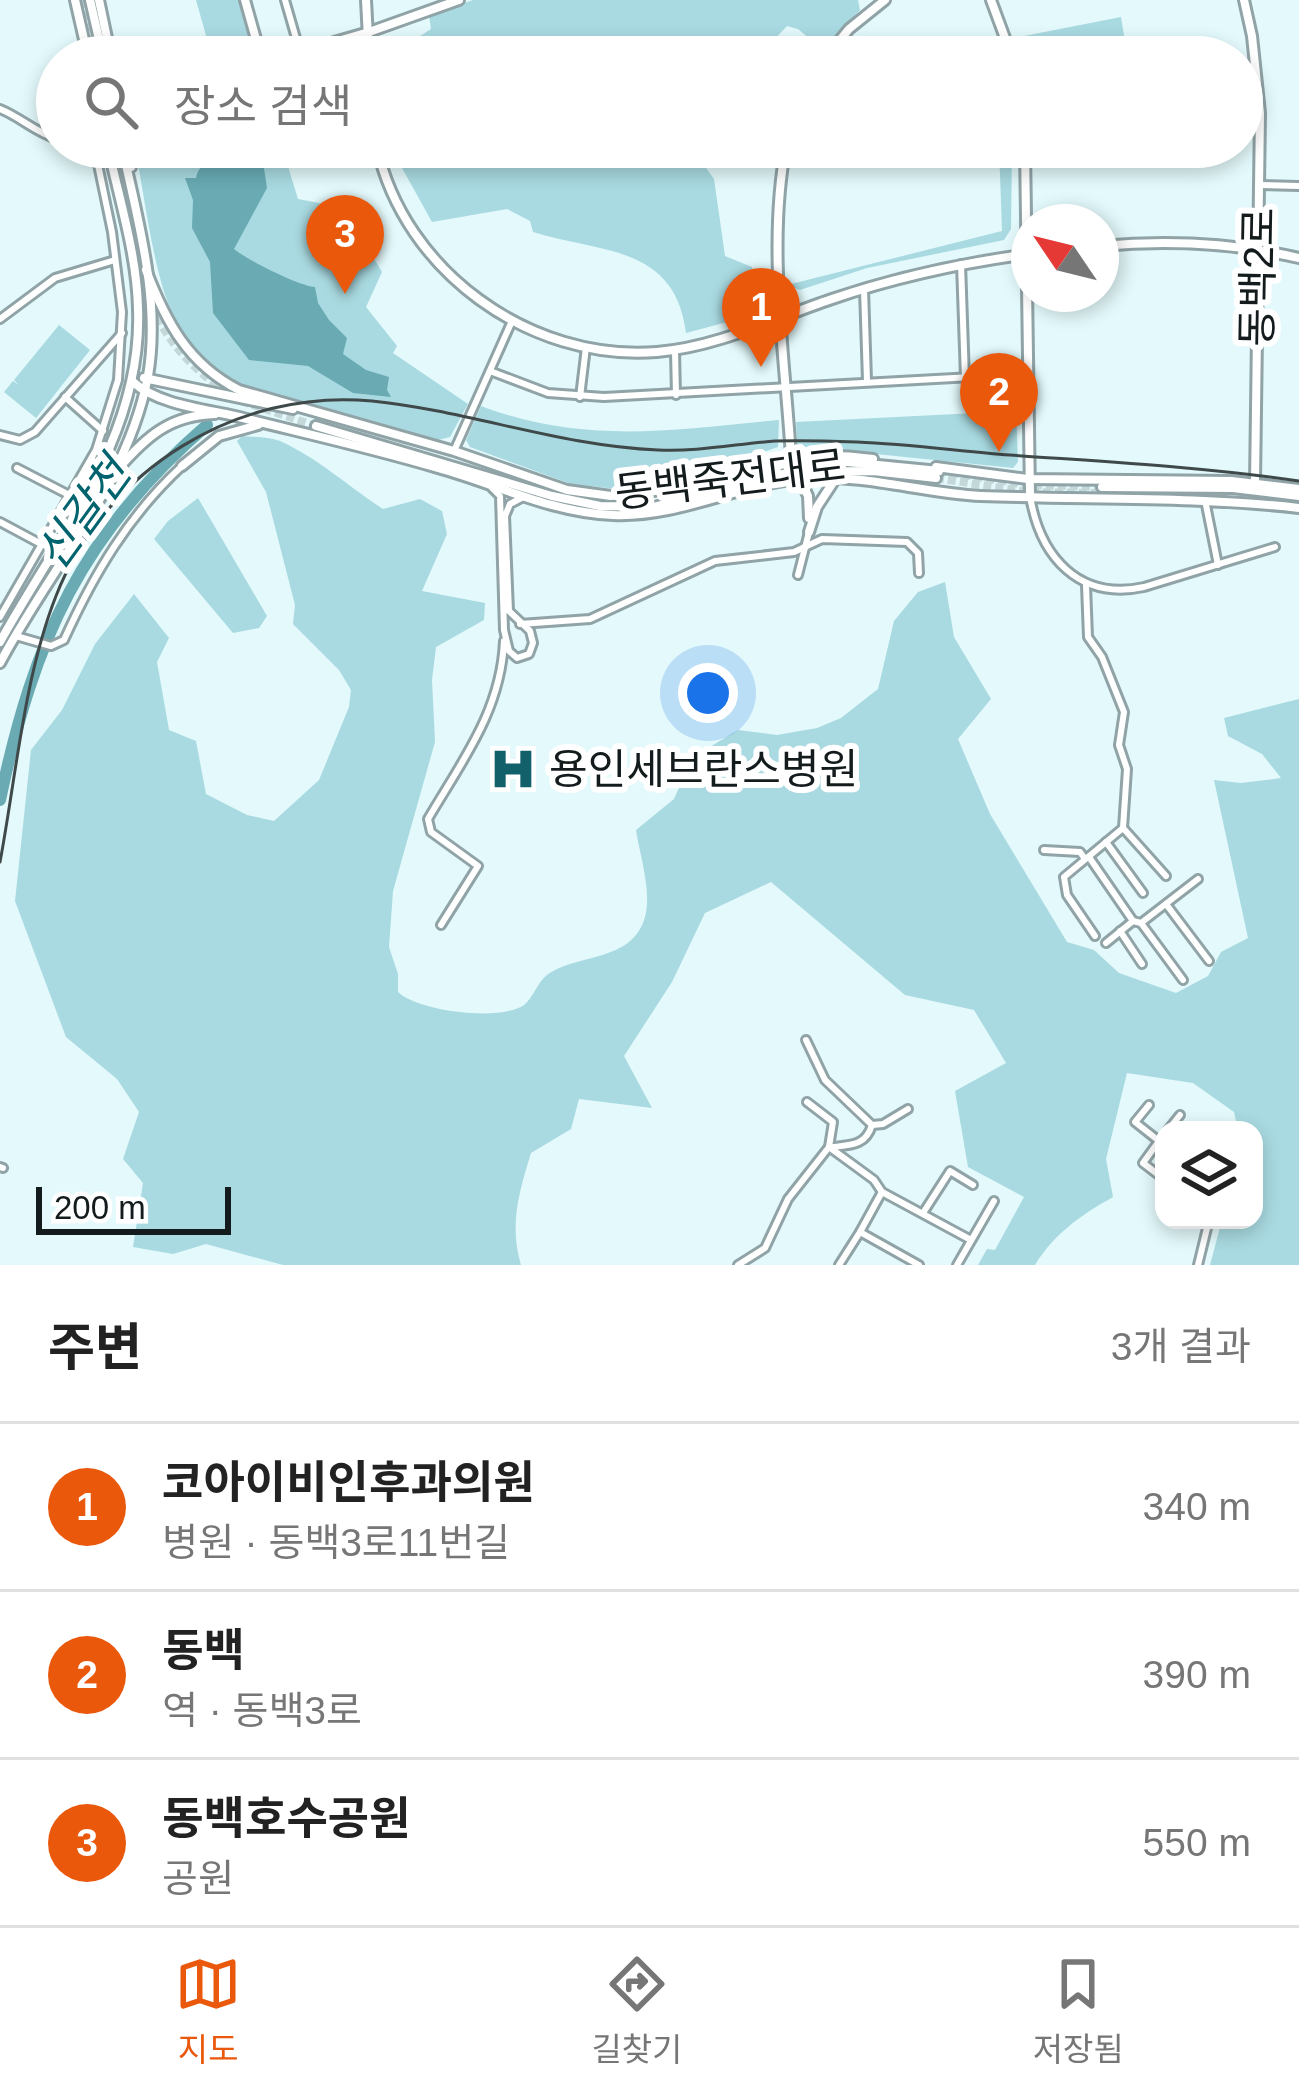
<!DOCTYPE html>
<html lang="ko">
<meta charset="utf-8">
<style>
body{margin:0;font-family:Arial,"Noto Sans KR",sans-serif;background:#f6f6f6;color:#222}
.controls{position:absolute;right:36px;bottom:36px;display:grid;overflow:hidden;border-radius:24px;box-shadow:0 6px 18px #0003}
.controls button{width:108px;height:108px;display:grid;place-items:center;padding:0;border:0;border-bottom:3px solid #e0e0e0;background:#fff;color:#222;font:60px sans-serif}
.compass{position:absolute;left:1011px;top:204px;width:108px;height:108px;border-radius:50%;background:#fff;box-shadow:0 6px 18px #0003;rotate:305deg}
.scale{position:absolute;left:36px;bottom:30px;width:195px;box-sizing:border-box;padding-left:12px;border:6px solid #141b1c;border-top:0;font-size:33px;line-height:42px;white-space:nowrap;color:#141b1c;-webkit-text-stroke:9px #fff;paint-order:stroke}
.you{position:absolute;left:708px;top:693px;width:42px;height:42px;margin:-30px;border:9px solid #fff;border-radius:50%;background:#1a73e8;box-shadow:0 0 0 18px #1a73e833}
.badge{display:grid;place-items:center;width:78px;height:78px;border-radius:50%;background:#ea580c;color:#fff;font-size:39px;font-weight:700}
.pin{position:absolute;translate:-50% -99px;filter:drop-shadow(0 3px 6px #0008)}
.pin::after{content:'';position:absolute;top:63px;width:42px;height:36px;background:inherit;clip-path:polygon(0 0,100% 0,50% 100%)}
.list{margin:0;padding:0;list-style:none}
h2{display:flex;justify-content:space-between;align-items:center;height:156px;margin:0;padding:0 48px;font-size:51px}
h2 small{font-size:39px;font-weight:400;color:#767676}
.list li{display:grid;grid-template-columns:78px 1fr auto;gap:36px;align-items:center;box-sizing:border-box;height:168px;padding:0 48px;border-top:3px solid #e0e0e0}
.list b{display:block;font-size:45px;white-space:nowrap}
.list p{margin:0;font-size:39px;white-space:nowrap;color:#767676}
.list em{font-size:39px;font-style:normal;color:#767676}
.icon{flex:none;width:66px;height:66px;fill:none;stroke:currentColor;stroke-width:2;stroke-linecap:round;stroke-linejoin:round}
.map{position:relative;flex:none;width:1299px;height:1265px;overflow:hidden}
.search{position:absolute;background:#fff;box-shadow:0 6px 18px #0003;left:36px;right:36px;top:36px;height:132px;display:flex;align-items:center;gap:30px;box-sizing:border-box;padding:0 42px;border-radius:66px;color:#767676;font-size:45px}
.sheet{height:660px;background:#fff}
nav{display:flex;justify-content:space-around;align-items:center;box-sizing:border-box;height:168px;border-top:3px solid #e0e0e0;background:#fff;font-size:33px;color:#767676}
nav a{display:grid;justify-items:center;gap:6px}
nav .on{color:#ea580c}
.map>svg:first-child{display:block}
</style>
<div class="map">
<svg width="1299" height="1265" viewBox="0 0 1299 1265">
<rect width="100%" height="100%" fill="#e3f9fb"/>
<g fill="#a9dae1">
<polygon points="196,0 240,0 252,49 229,57 212,57"/>
<polygon points="473,0 858,0 860,10 823,50 798,29 787,26 758,57 388,57 431,29 429,15"/>
<polygon points="1121,17 1126,48 1080,57 1023,57 1019,37"/>
<path d="M 135,147 L 282,147 L 298,199 L 340,207 L 366,255 L 373,257 L 382,272 L 366,307 L 397,346 L 393,353 L 468,404 L 450,437 L 438,440 C 405,431 373,420 340,412 C 265,394 204,389 170,308 C 153,268 144,193 135,147 Z"/>
<path d="M 396,147 L 691,147 L 714,179 L 725,256 L 752,267 L 757,314 L 686,333 C 675,244 599,253 533,232 L 530,221 L 507,209 L 432,222 L 397,159 Z"/>
<polygon points="999,147 1012,147 1011,229 1004,240 867,268 800,290 792,287 791,284 1002,231"/>
<polygon points="59,325 90,350 36,418 4,392 13,381 19,385 14,380"/>
<path d="M 481,406 C 585,445 671,430 779,420 L 778,447 L 680,480 L 626,490 L 571,484 L 470,447 L 466,440 Z"/>
<polygon points="1016,411 1018,462 1013,468 797,446 796,422"/>
<path d="M 242,436 C 253,437 269,437 280,441 C 318,458 349,487 383,509 L 420,499 L 442,511 L 447,534 L 422,591 L 485,603 L 484,620 L 436,647 L 432,680 L 435,742 L 393,891 L 389,947 L 398,974 L 398,992 C 417,1011 500,1022 524,1005 C 533,998 537,983 547,975 C 576,954 627,962 643,923 C 654,897 640,857 636,830 L 674,799 L 687,770 L 708,748 L 738,730 L 777,735 L 817,728 L 841,718 L 878,689 L 894,621 L 918,592 L 945,582 L 954,637 L 991,699 L 958,739 L 990,814 L 1067,942 L 1094,950 L 1119,973 L 1176,993 L 1208,976 L 1221,952 L 1248,938 L 1214,780 L 1241,783 L 1281,778 L 1262,754 L 1228,736 L 1224,718 L 1299,699 L 1299,1265 L 1210,1265 L 1222,1220 L 1254,1220 L 1254,1130 L 1238,1130 L 1234,1112 L 1193,1083 L 1127,1073 L 1106,1159 L 1113,1197 C 1081,1215 1054,1234 1035,1265 L 978,1265 L 987,1249 L 995,1250 L 1024,1197 L 968,1167 L 955,1091 L 1006,1063 L 974,1010 L 905,995 L 771,882 L 705,913 L 672,982 L 624,1056 L 652,1108 L 579,1099 L 571,1129 L 531,1153 C 519,1192 509,1225 521,1265 L 283,1265 L 206,1244 L 173,1254 L 133,1247 L 143,1183 L 123,1159 L 139,1112 L 117,1079 L 66,1037 L 15,901 L 31,750 L 62,710 L 95,644 L 134,594 L 169,638 L 157,662 L 169,730 L 196,741 L 206,794 L 247,815 L 274,821 L 319,780 L 349,707 L 351,690 L 339,670 L 293,624 L 295,605 L 266,492 L 237,441 Z"/>
<polygon points="198,498 267,616 259,628 233,633 154,539 168,521"/>
</g>
<path fill="#69aab3" d="M 230,147 L 261,149 L 267,188 L 234,249 C 247,260 299,286 315,287 L 318,303 L 329,320 L 347,338 L 343,354 L 366,370 L 389,377 L 387,390 L 391,397 L 353,393 L 308,366 L 249,360 L 213,313 L 210,262 L 192,228 L 193,200 L 185,178 L 196,178 C 200,158 221,160 230,147 Z"/>
<g fill="none" stroke-linecap="round" stroke-linejoin="round">
<path stroke="#69aab3" stroke-width="12" d="M 0,800 C 34,639 81,534 207,425"/>
<g stroke="#c4d8da" stroke-width="8" stroke-dasharray="8 4" stroke-linecap="butt">
<polyline points="83,0 95,57"/>
<polyline points="115,147 147,286"/>
<path d="M 153,306 C 165,341 197,373 228,393"/>
<polyline points="241,401 316,426"/>
<polyline points="939,471 1028,485 1102,487"/>
<polyline points="936,478 1027,492 1099,493"/>
</g>
<defs>
<g id="minor">
<polyline points="285,0 300,52"/>
<path d="M 0,109 C 22,118 33,131 57,139"/>
<polyline points="1259,185 1299,186"/>
<polyline points="961,264 965,378"/>
<polyline points="864,289 867,381"/>
<polyline points="0,319 55,278 115,260"/>
<polyline points="675,351 676,395"/>
<polyline points="490,371 548,393 604,397 1027,374"/>
<polyline points="65,397 103,431"/>
<polyline points="580,397 586,347"/>
<polyline points="0,435 20,440 35,432 122,333"/>
<polyline points="454,451 512,321"/>
<polyline points="17,468 71,496"/>
<polyline points="492,488 500,496 504,630 509,651 517,658 529,654 533,643 530,631 509,611 505,516 510,504 523,497"/>
<path d="M 1030,496 C 1040,557 1079,601 1144,587 L 1275,547"/>
<polyline points="1205,500 1218,565"/>
<polyline points="0,522 43,545"/>
<polyline points="798,575 809,532"/>
<polyline points="1086,585 1088,637 1102,657 1124,712 1119,745 1127,769 1123,828 1064,877 1067,895 1095,936"/>
<polyline points="0,617 96,450 118,380 122,312 112,232 96,155 80,147"/>
<polyline points="520,624 590,619 715,561 794,552 822,539 907,542 918,553 919,573"/>
<path d="M 16,636 L 51,646 L 64,640 C 94,574 128,516 182,466"/>
<polyline points="1123,828 1166,876"/>
<polyline points="1106,842 1143,893"/>
<polyline points="1044,850 1080,852 1085,859"/>
<polyline points="1089,857 1133,921"/>
<polyline points="1166,904 1209,961"/>
<polyline points="1141,923 1183,980"/>
<path d="M 441,925 L 478,866 L 431,832 L 428,819 C 462,761 501,711 504,641"/>
<polyline points="1120,931 1142,964"/>
<polyline points="1106,943 1133,921 1141,923 1198,879"/>
<path d="M 806,1040 L 825,1080 L 872,1125 C 866,1145 852,1145 833,1147"/>
<polyline points="807,1102 833,1122 829,1147"/>
<polyline points="1149,1105 1135,1122 1159,1141 1143,1163 1164,1179"/>
<polyline points="872,1125 883,1124 908,1109"/>
<polyline points="1168,1130 1180,1115"/>
<polyline points="829,1147 874,1180 882,1192 971,1240"/>
<polyline points="0,1167 3,1168"/>
<polyline points="882,1192 860,1232 919,1265"/>
<polyline points="923,1213 950,1171 973,1185"/>
<polyline points="738,1265 765,1248 788,1199 829,1147"/>
<polyline points="839,1265 860,1232"/>
<polyline points="957,1265 994,1201"/>
<polyline points="1198,1265 1209,1220"/>
</g>
<g id="tertiary">
<polyline points="245,0 261,57"/>
<polyline points="366,0 369,57"/>
<polyline points="991,0 1012,57"/>
<polyline points="1244,0 1252,36 1260,113 1255,483"/>
<polyline points="282,57 369,32 459,0"/>
<polyline points="826,57 849,29 885,0"/>
<path d="M 377,147 C 404,271 530,362 657,352 C 718,347 775,318 832,299 C 897,277 962,263 1029,254"/>
<path d="M 786,147 C 767,244 785,358 791,457"/>
<polyline points="1025,147 1030,496"/>
<path d="M 1101,246 C 1167,240 1234,243 1299,258"/>
</g>
<g id="secondary">
<polyline points="75,0 88,57"/>
<polyline points="90,0 103,57"/>
<polyline points="99,0 111,57"/>
<polyline points="128,147 131,167"/>
<path d="M 146,270 C 166,322 188,364 239,390 L 454,451 L 567,490 L 611,496 L 687,487 L 769,466 L 827,460 L 939,471"/>
<polyline points="144,378 293,409"/>
<path d="M 133,382 C 157,404 204,409 235,416 C 303,433 371,448 438,468 C 496,484 552,513 613,515 C 681,518 742,482 809,478 C 867,475 923,493 981,496 C 1087,500 1193,496 1299,508"/>
<polyline points="316,426 552,496 600,506 654,507 791,472 873,471 936,478"/>
<polyline points="182,466 219,436 258,425"/>
<polyline points="936,467 1028,479 1231,481 1299,489"/>
<path d="M 118,469 C 146,437 170,415 215,414"/>
<path d="M 717,475 C 768,456 820,452 873,459"/>
<polyline points="800,479 808,496 809,518"/>
<polyline points="1102,487 1233,488 1299,496"/>
<polyline points="809,532 817,507 836,478"/>
<path d="M 0,642 C 58,537 143,435 138,309 C 137,255 119,199 108,147"/>
<path d="M 0,663 C 49,570 128,483 148,376 C 161,301 138,220 122,147"/>
</g>
</defs>
<use href="#minor" stroke="#90a3a6" stroke-width="12"/>
<use href="#tertiary" stroke="#90a3a6" stroke-width="14"/>
<use href="#secondary" stroke="#90a3a6" stroke-width="14"/>
<use href="#minor" stroke="#fff" stroke-width="6"/>
<use href="#tertiary" stroke="#fff" stroke-width="8"/>
<use href="#secondary" stroke="#fff" stroke-width="8"/>
<path stroke="#3f494a" stroke-width="3" d="M 0,862 C 16,777 24,677 56,596 C 105,470 237,388 372,401 C 469,411 560,446 658,450 C 696,452 736,444 775,441 C 802,440 830,441 857,442 C 908,444 959,451 1010,455 C 1107,462 1203,467 1299,481"/>
</g>
<defs>
<symbol id="hospital-bare" viewBox="-9 -9 18 18"><path d="M-5-5h3v3.5h4V-5h3V5h-3V1.5h-4V5h-3Z" fill="#12616a" stroke="#fff" stroke-width="2.5" paint-order="stroke"/></symbol>
</defs>
<g fill-rule="evenodd">
<use href="#hospital-bare" x="480" y="736" width="66" height="66"/>
</g>
<g text-anchor="middle" dominant-baseline="central" stroke-width="12" stroke-linejoin="round" paint-order="stroke">
<g font-size="42" fill="#141b1c" stroke="#fff">
<text transform="translate(1258 277) rotate(-89)">동백2로</text>
<text transform="translate(730 479) rotate(-7)">동백죽전대로</text>
</g>
<g font-size="42" fill="#141b1c" stroke="#fff" text-anchor="start">
<text x="549" y="769">용인세브란스병원</text>
</g>
<g font-size="45" font-style="italic" fill="#01636d" stroke="#fff">
<text transform="translate(83 514) rotate(-54)">신갈천</text>
</g>
</g>
</svg>
<div class="controls">
<button><svg class="icon" aria-label="layers" viewBox="0 0 24 24"><path d="M12 4l9 5-9 5-9-5zM3 14l9 5 9-5"/></svg></button>
</div>
<svg class="compass" viewBox="-18 -18 36 36"><path d="M0-13l5 13h-10z" fill="#e53935"/><path d="M0 13l5-13h-10z" fill="#767676"/></svg>
<div class="scale">200 m</div>
<div class="you"></div>
<div class="pin badge" style="left:761px;top:367px">1</div>
<div class="pin badge" style="left:999px;top:452px">2</div>
<div class="pin badge" style="left:345px;top:294px">3</div>
<div class="search"><svg class="icon" aria-label="search" viewBox="0 0 24 24"><circle cx="10" cy="10" r="6"/><path d="M15 15l6 6"/></svg>장소 검색</div>
</div>
<section class="sheet">
<h2>주변<small>3개 결과</small></h2>
<ul class="list">
<li><span class="badge">1</span><div><b>코아이비인후과의원</b><p>병원 · 동백3로11번길</p></div><em>340 m</em></li>
<li><span class="badge">2</span><div><b>동백</b><p>역 · 동백3로</p></div><em>390 m</em></li>
<li><span class="badge">3</span><div><b>동백호수공원</b><p>공원</p></div><em>550 m</em></li>
</ul>
</section>
<nav>
<a class="on"><svg class="icon" aria-label="map" viewBox="0 0 24 24"><path d="M3 6l6-2 6 2 6-2v14l-6 2-6-2-6 2zM9 4v14M15 6v14"/></svg>지도</a>
<a><svg class="icon" aria-label="directions" viewBox="0 0 24 24"><path d="M12 3l9 9-9 9-9-9zM9 14v-3h6M13 9l2 2-2 2"/></svg>길찾기</a>
<a><svg class="icon" aria-label="saved" viewBox="0 0 24 24"><path d="M7 4h10v16l-5-4-5 4z"/></svg>저장됨</a>
</nav>
